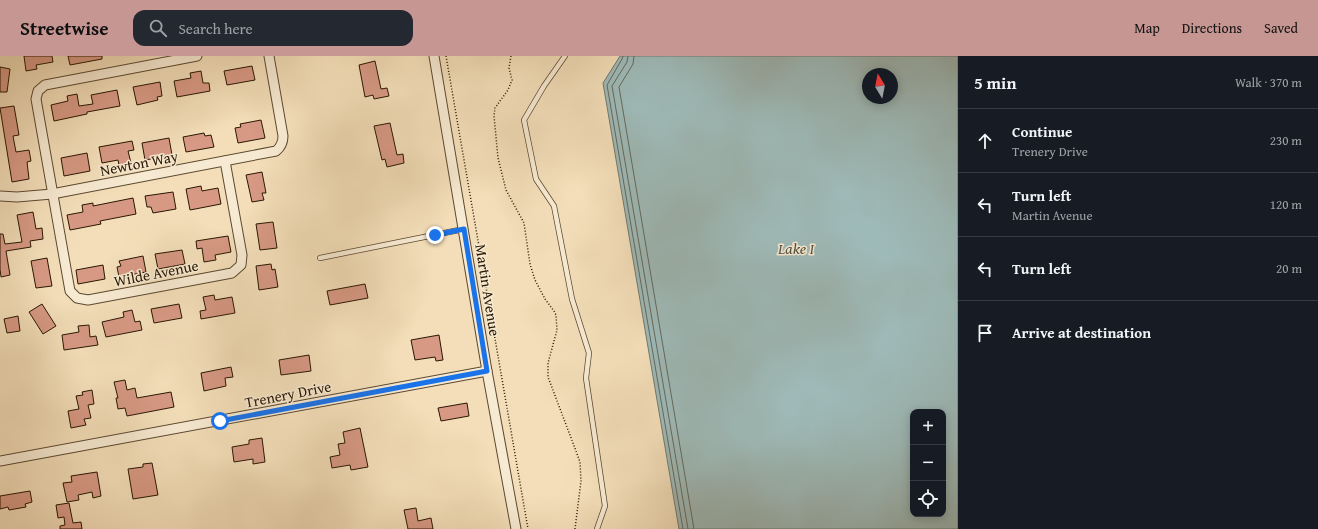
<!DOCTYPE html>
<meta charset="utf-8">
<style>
body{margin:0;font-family:"Gentium Book Plus",serif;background:#242831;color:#f1f3f6}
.controls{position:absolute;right:12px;bottom:12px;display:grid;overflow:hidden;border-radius:8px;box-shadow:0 2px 10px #0003}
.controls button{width:36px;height:36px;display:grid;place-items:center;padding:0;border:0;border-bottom:1px solid #363941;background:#171b24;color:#f1f3f6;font:20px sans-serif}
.compass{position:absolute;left:862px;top:12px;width:36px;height:36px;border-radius:50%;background:#171b24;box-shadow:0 2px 10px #0003;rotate:350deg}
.stop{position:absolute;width:12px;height:12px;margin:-9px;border:3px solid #1a73e8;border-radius:50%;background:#fff}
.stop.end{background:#1a73e8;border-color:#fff;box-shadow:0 1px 4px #0008}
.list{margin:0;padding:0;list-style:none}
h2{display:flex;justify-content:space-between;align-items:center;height:52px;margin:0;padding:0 16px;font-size:17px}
h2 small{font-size:13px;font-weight:400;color:#9ea1a6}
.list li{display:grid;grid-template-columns:26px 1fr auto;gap:12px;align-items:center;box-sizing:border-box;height:64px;padding:0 16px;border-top:1px solid #363941}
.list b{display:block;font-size:15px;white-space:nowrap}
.list p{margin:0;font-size:13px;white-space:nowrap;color:#9ea1a6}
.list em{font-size:13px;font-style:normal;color:#9ea1a6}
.icon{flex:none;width:22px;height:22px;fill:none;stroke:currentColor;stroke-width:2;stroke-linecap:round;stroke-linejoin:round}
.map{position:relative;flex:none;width:958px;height:473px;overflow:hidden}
header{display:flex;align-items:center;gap:24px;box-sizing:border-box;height:56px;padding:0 20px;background:#c59692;color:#111}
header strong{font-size:19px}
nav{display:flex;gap:22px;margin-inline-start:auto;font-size:14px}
.search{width:280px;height:36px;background:#242831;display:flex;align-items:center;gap:10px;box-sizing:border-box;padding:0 14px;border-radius:12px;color:#9ea1a6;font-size:15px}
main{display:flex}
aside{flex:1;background:#171b24}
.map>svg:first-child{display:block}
</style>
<header>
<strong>Streetwise</strong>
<div class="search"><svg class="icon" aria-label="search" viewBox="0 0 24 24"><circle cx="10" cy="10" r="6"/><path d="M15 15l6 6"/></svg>Search here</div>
<nav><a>Map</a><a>Directions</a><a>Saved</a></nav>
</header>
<main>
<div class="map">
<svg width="958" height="473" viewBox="0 0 958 473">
<rect width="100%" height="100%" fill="#f3deb9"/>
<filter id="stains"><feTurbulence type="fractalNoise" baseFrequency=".005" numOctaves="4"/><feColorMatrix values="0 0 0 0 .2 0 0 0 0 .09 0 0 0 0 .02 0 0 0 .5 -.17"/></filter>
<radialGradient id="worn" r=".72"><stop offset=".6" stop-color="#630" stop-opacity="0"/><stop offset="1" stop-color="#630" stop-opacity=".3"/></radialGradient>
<path fill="#9ebab8" stroke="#70796f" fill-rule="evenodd" d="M 620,0 L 958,0 L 958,473 L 679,473 L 603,27 ZM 868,18 L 892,18 L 892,42 L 868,42 ZM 913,356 L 943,356 L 943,458 L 913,458 Z"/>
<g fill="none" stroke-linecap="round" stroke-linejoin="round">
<g stroke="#64685d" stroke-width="1">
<polyline points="623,0 622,3 607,29 683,473"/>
<polyline points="628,0 627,6 612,30 688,473"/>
<polyline points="634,0 633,8 619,31 694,473"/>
</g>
</g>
<g fill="#d79984" stroke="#2a1702">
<polygon points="24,0 52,0 53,6 36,9 37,13 26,15"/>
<polygon points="68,0 102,0 102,3 70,9"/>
<polygon points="375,5 381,33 387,32 389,40 374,43 373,39 365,41 359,9"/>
<polygon points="252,10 255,24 227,29 224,15"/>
<polygon points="0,11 10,13 7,36 0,36"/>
<polygon points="201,15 203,27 209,27 210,35 177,41 174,25 191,22 190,17"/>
<polygon points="160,26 162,40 157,41 158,44 137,49 133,31"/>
<polygon points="117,34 120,50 87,56 87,58 54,65 51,49 68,45 67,40 77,38 79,50 93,48 91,39"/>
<polygon points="14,50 19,79 13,80 16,96 29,94 31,105 27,106 29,123 12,126 0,52"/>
<polygon points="261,64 265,82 238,87 235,72 241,71 240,68"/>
<polygon points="390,67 397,99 403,98 404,107 387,111 385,103 382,104 374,70"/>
<polygon points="204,77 205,80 211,79 214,91 186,96 183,81"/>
<polygon points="169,82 172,99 145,104 142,87"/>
<polygon points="132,85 134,94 128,95 131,107 119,109 118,104 102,107 99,91"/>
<polygon points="87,97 90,115 64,120 61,102"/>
<polygon points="262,116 266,137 262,137 264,144 252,146 246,119"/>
<polygon points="201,130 202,135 218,132 221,148 190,154 186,133"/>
<polygon points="173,136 176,153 153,157 151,151 147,151 145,140"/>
<polygon points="133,142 136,158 100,165 101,168 70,174 67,159 83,156 82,149 93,147 93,150"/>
<polygon points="33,156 36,173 42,172 43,183 30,185 31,191 6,195 10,219 1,221 0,213 0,178 3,178 5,188 22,186 17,159"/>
<polygon points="273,166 277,192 260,194 256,168"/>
<polygon points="228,180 231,196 215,199 216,204 204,206 202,192 197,193 196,185"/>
<polygon points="182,194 185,208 158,213 155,198"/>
<polygon points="143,200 146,216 119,221 117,211 121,210 119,205"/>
<polygon points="47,202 52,230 36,232 31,205"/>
<polygon points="271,208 272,214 275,213 278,231 259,234 256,210"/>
<polygon points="103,209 105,223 78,228 76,214"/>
<polygon points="365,228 368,242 330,249 327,235"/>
<polygon points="214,239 215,244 232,241 235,257 201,263 200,255 206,254 203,241"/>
<polygon points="42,248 56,270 43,278 29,256"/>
<polygon points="179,248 182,262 154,267 151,253"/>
<polygon points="132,254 135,266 140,265 142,274 106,281 102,266 124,261 123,256"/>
<polygon points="18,260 20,275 7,277 4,263"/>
<polygon points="89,269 90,281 96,280 98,289 64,294 62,279 79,276 78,270"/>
<polygon points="439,279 443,304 436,305 435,301 415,304 411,284"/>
<polygon points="309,299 311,315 281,319 279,304"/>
<polygon points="231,311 233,321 225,322 226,330 204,335 201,317"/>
<polygon points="125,324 127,334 135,332 137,342 171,336 174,351 127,360 125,352 118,353 116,342 118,342 114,326"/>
<polygon points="92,334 94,348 88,349 91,362 84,363 86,369 71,372 68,355 79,353 76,340 83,339 82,336"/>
<polygon points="467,347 469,360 441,365 438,352"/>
<polygon points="360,372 368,411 351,414 350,409 332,412 330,401 340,399 338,388 345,387 343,376"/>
<polygon points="262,382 265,406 253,408 253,403 234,406 232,391 249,388 249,384"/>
<polygon points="152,407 158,439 133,443 128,413 143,411 143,408"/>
<polygon points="97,416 101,440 93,442 92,436 78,439 79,444 67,446 63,427 72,426 71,420"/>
<polygon points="30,435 32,446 25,448 26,451 9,454 8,451 0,453 0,440"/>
<polygon points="69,447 73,467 81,466 82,473 60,473 60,470 65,469 64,461 58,462 56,449"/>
<polygon points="416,452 418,465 431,462 433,473 408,473 404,454"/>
</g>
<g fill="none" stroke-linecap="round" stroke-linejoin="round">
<defs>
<g id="lane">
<polyline points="565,0 544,30 524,64 536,123 554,150 572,243 589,297 586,322 605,450 597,473"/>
<polyline points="320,202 464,173"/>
</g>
<g id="street">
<polyline points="197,0 45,29 38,35 36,43 70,235 77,242 88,244 232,217 241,209 242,199 225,105"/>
<polyline points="434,0 487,315 516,473"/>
<path d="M 0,140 L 17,141 L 52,138 L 276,95 C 281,91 283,87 283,80 L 269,0"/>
<polyline points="0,405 487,315"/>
</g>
</defs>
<use href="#lane" stroke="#5c4930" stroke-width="6"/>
<use href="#street" stroke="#5c4930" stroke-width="11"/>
<g stroke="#2a1702" stroke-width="1.5" stroke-dasharray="1 2" stroke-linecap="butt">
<polyline points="446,0 528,473"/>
<polyline points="511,0 509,12 512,24 508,34 495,52 494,60 498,102 506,134 524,167 530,208 535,224 545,243 554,255 556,259 557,274 548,307 548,321 573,387 580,406 581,425 575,473"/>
</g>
<use href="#lane" stroke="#f7ead2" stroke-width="4.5"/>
<use href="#street" stroke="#f7ead2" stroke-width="9"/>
</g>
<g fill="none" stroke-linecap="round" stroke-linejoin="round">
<polyline stroke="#1a73e8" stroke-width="5" points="220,365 487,315 464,173 435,179"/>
</g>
<g text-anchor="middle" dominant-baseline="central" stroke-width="3" stroke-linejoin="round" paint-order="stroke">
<g font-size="15" fill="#2a1702" stroke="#f7ead2">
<text transform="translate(139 107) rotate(-11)">Newton Way</text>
<text transform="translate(156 217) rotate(-11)">Wilde Avenue</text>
<text transform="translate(488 234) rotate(81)">Martin Avenue</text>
<text transform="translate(288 338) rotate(-11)">Trenery Drive</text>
</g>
<g font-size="16" font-style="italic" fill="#535042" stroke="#f7ead2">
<text x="796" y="192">Lake I</text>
</g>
</g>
<rect width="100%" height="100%" filter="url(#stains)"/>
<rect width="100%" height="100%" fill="url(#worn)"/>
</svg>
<div class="controls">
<button>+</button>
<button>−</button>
<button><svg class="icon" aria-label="locate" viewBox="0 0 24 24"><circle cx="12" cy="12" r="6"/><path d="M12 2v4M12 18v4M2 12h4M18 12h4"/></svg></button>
</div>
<svg class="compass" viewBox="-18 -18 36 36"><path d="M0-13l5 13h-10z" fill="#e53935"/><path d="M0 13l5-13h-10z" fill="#9ea1a6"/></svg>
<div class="stop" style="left:220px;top:365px"></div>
<div class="stop end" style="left:435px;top:179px"></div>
</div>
<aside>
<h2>5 min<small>Walk · 370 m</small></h2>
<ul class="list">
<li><svg class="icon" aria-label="ahead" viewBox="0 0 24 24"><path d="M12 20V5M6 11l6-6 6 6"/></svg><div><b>Continue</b><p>Trenery Drive</p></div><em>230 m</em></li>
<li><svg class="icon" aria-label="left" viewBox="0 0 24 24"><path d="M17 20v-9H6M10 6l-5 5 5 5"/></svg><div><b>Turn left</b><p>Martin Avenue</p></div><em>120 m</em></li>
<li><svg class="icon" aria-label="left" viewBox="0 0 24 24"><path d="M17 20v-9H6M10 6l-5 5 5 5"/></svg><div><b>Turn left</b></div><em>20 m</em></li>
<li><svg class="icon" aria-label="arrive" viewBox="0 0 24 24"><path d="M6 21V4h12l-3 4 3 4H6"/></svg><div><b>Arrive at destination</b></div></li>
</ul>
</aside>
</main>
